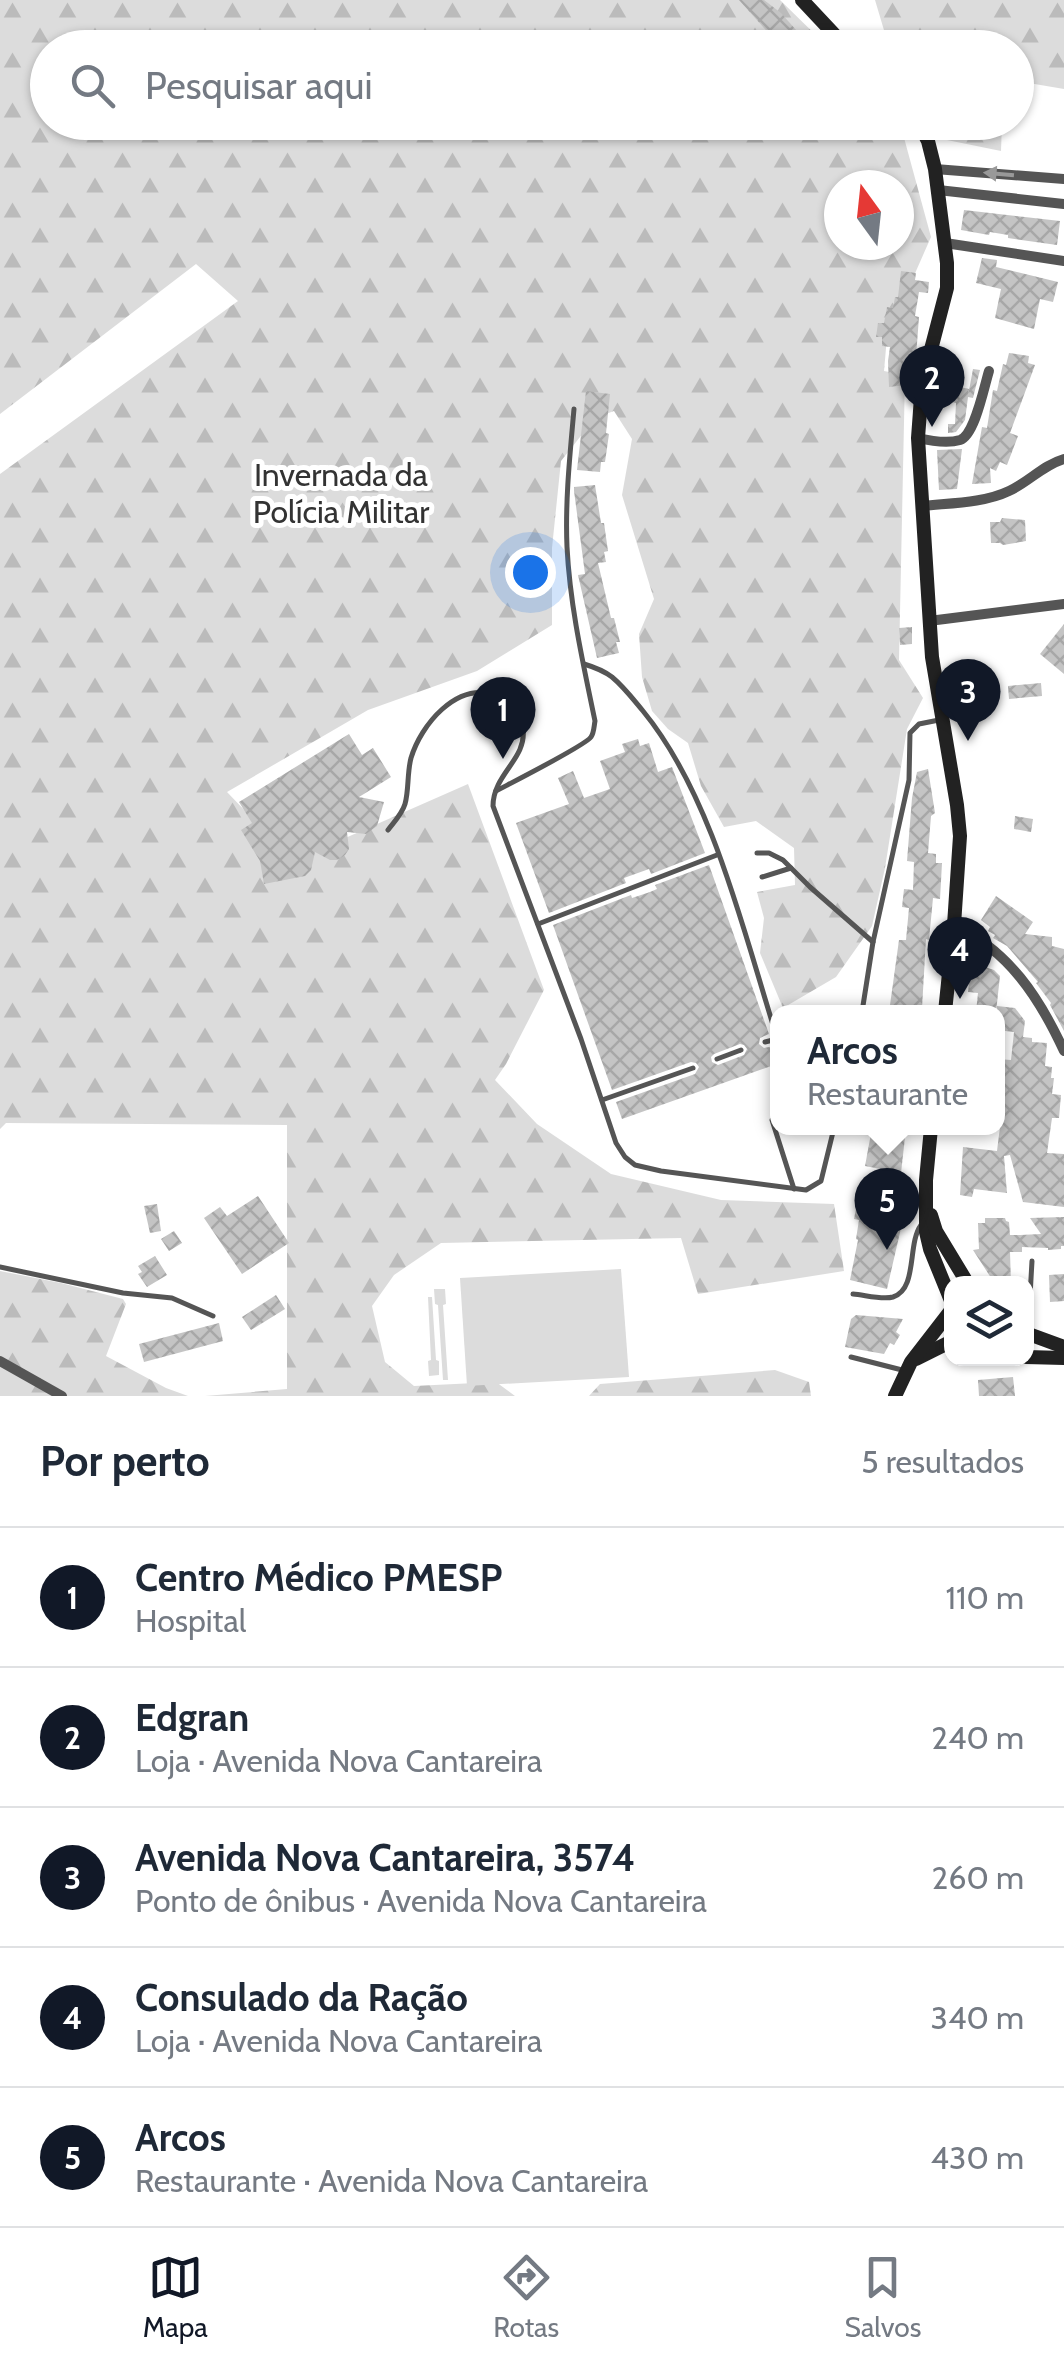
<!DOCTYPE html>
<html lang="pt">
<meta charset="utf-8">
<style>
body{margin:0;font-family:Cabin,sans-serif;background:#f2f2f3;color:#1f2937}
.controls{position:absolute;right:30px;bottom:30px;display:grid;overflow:hidden;border-radius:20px;box-shadow:0 2px 8px #0004}
.controls button{width:90px;height:90px;display:grid;place-items:center;padding:0;border:0;border-bottom:2px solid #e0e1e3;background:#fff;color:#1f2937;font:50px sans-serif}
.compass{position:absolute;left:824px;top:170px;width:90px;height:90px;border-radius:50%;background:#fff;box-shadow:0 2px 8px #0004;rotate:345deg}
.you{position:absolute;left:530px;top:572px;width:35px;height:35px;margin:-25px;border:8px solid #fff;border-radius:50%;background:#1a73e8;box-shadow:0 0 0 15px #1a73e833}
.badge{display:grid;place-items:center;width:65px;height:65px;border-radius:50%;background:#111827;color:#fff;font-size:32px;font-weight:700}
.pin{position:absolute;translate:-50% -82px;filter:drop-shadow(0 2px 5px #0008)}
.pin::after{content:'';position:absolute;top:52px;width:35px;height:30px;background:inherit;clip-path:polygon(0 0,100% 0,50% 100%)}
.popup{position:absolute;left:770px;top:1005px;width:235px;height:130px;box-sizing:border-box;display:grid;place-content:center;border-radius:20px;background:#fff;filter:drop-shadow(0 2px 8px #0005);font-size:32px;white-space:nowrap;color:#747a83}
.popup b{font-size:38px;color:#1f2937}
.popup::after{content:'';position:absolute;left:50%;top:100%;margin-left:-20px;border:20px solid transparent;border-top-color:#fff}
.list{margin:0;padding:0;list-style:none}
h2{display:flex;justify-content:space-between;align-items:center;height:130px;margin:0;padding:0 40px;font-size:42px}
h2 small{font-size:32px;font-weight:400;color:#747a83}
.list li{display:grid;grid-template-columns:65px 1fr auto;gap:30px;align-items:center;box-sizing:border-box;height:140px;padding:0 40px;border-top:2px solid #e0e1e3}
.list b{display:block;font-size:38px;white-space:nowrap}
.list p{margin:0;font-size:32px;white-space:nowrap;color:#747a83}
.list em{font-size:32px;font-style:normal;color:#747a83}
.icon{flex:none;width:55px;height:55px;fill:none;stroke:currentColor;stroke-width:2;stroke-linecap:round;stroke-linejoin:round}
.map{position:relative;flex:none;width:1064px;height:1396px;overflow:hidden}
.search{position:absolute;background:#fff;box-shadow:0 2px 8px #0004;left:30px;right:30px;top:30px;height:110px;display:flex;align-items:center;gap:25px;box-sizing:border-box;padding:0 35px;border-radius:55px;color:#747a83;font-size:38px}
.sheet{height:830px;background:#fff}
nav{display:flex;justify-content:space-around;align-items:center;box-sizing:border-box;height:140px;border-top:2px solid #e0e1e3;background:#fff;font-size:28px;color:#747a83}
nav a{display:grid;justify-items:center;gap:5px}
nav .on{color:#111827}
.map>svg:first-child{display:block}
</style>
<div class="map">
<svg width="1064" height="1396" viewBox="0 0 1064 1396">
<defs>
<pattern id="forest-firs" width="22" height="20" patternUnits="userSpaceOnUse" patternTransform="scale(2.5)"><rect width="22" height="20" fill="#dcdcdc"/><path d="M5 1l3.5 6h-7zM16 11l3.5 6h-7z" fill="#bbb"/></pattern>
<pattern id="building-cross-hatch" width="8" height="8" patternUnits="userSpaceOnUse" patternTransform="scale(2.5)"><rect width="8" height="8" fill="#c4c4c4"/><path d="M0 0l8 8M0 8l8-8" fill="none" stroke="#a7a7a7"/></pattern>
</defs>
<rect width="100%" height="100%" fill="#fff"/>
<g fill="url(#forest-firs)" fill-rule="evenodd">
<path d="M 0,0 L 780,0 L 828,47 L 48,48 L 48,122 L 900,123 L 931,237 L 887,337 L 884,371 L 905,375 L 899,660 L 923,698 L 907,729 L 885,868 L 872,926 L 836,977 L 783,1008 L 760,953 L 764,918 L 757,892 L 795,885 L 794,848 L 756,821 L 724,827 L 701,786 L 688,743 L 668,729 L 652,711 L 642,677 L 639,634 L 654,599 L 622,495 L 632,439 L 614,411 L 595,418 L 561,461 L 552,548 L 552,625 L 477,671 L 368,710 L 227,792 L 293,861 L 468,784 L 544,990 L 506,1064 L 495,1080 L 537,1124 L 611,1174 L 721,1200 L 834,1204 L 844,1271 L 698,1294 L 681,1238 L 441,1243 L 394,1275 L 372,1306 L 385,1362 L 414,1386 L 496,1382 L 515,1396 L 205,1396 L 287,1389 L 287,1125 L 6,1123 L 0,1129 L 0,474 L 238,301 L 196,264 L 0,414 ZM 839,185 L 899,185 L 899,245 L 839,245 Z"/>
<polygon points="875,0 1064,0 1064,89 1017,81 1016,48 889,47"/>
<polygon points="935,123 1002,123 1001,151 947,140"/>
<polygon points="0,1271 61,1283 123,1299 126,1304 106,1356 166,1388 188,1396 0,1396"/>
<polygon points="775,1370 809,1382 811,1396 589,1396 600,1384"/>
</g>
<g fill="#dcdcdc">
<polygon points="621,1269 629,1377 467,1386 460,1278"/>
<polygon points="434,1289 445,1289 446,1304 443,1305 448,1380 443,1380 438,1305 435,1304"/>
<polygon points="428,1297 432,1297 436,1360 439,1361 439,1375 429,1376 428,1361 431,1360"/>
</g>
<g fill="url(#building-cross-hatch)" fill-rule="evenodd">
<polygon points="739,0 764,0 781,13 812,48 782,48"/>
<polygon points="964,210 1060,221 1057,245 1008,238 1008,235 990,232 989,235 961,230"/>
<polygon points="982,258 997,260 996,267 1058,282 1053,302 1040,299 1034,329 995,318 1001,289 976,283"/>
<polygon points="901,271 916,273 915,280 929,282 928,293 919,292 915,316 919,317 916,357 914,357 912,371 905,371 906,385 889,387 888,361 890,347 882,346 882,337 876,337 878,323 884,323 887,307 893,308 895,297 898,297"/>
<polygon points="1009,353 1029,356 1028,363 1035,365 1010,433 1018,436 1007,465 1000,462 996,471 990,468 991,483 972,484 982,427 987,428 993,390 997,391 1003,364 1006,365"/>
<polygon points="973,369 980,370 973,398 968,397 965,420 956,432 949,433 945,433 948,433 948,424 955,424 956,403 939,399 943,383 969,389 968,396"/>
<polygon points="586,391 610,394 606,433 609,434 605,462 601,462 600,472 577,470"/>
<polygon points="962,449 957,489 939,490 937,450"/>
<polygon points="595,485 601,523 604,523 608,551 604,552 606,562 598,563 611,618 614,618 620,642 616,642 619,653 597,658 578,575 585,574 574,491 574,487"/>
<polygon points="1002,518 1025,520 1026,541 1003,545 1000,543 991,543 990,522 1000,522"/>
<polygon points="1064,624 1064,674 1040,654"/>
<polygon points="912,627 912,644 900,645 899,628"/>
<polygon points="1041,683 1042,696 1009,699 1008,686"/>
<polygon points="349,734 362,755 373,748 391,777 359,797 384,802 377,826 366,834 347,832 349,849 345,855 337,860 330,860 315,852 311,870 305,876 264,884 260,861 241,830 252,823 239,802"/>
<polygon points="638,739 640,746 649,743 658,772 672,767 705,853 651,874 649,869 624,878 626,883 549,913 516,823 569,804 558,778 573,771 584,798 610,789 600,761 625,752 622,744"/>
<polygon points="928,769 935,813 931,816 928,853 936,854 936,863 942,863 940,899 933,898 929,940 926,939 922,1008 890,1005 899,940 906,940 909,908 902,907 904,889 913,890 914,862 907,861 912,798 917,772"/>
<polygon points="1015,816 1033,819 1031,832 1014,829"/>
<path d="M 709,865 L 769,1034 L 760,1038 L 759,1044 L 764,1048 L 774,1046 L 777,1064 L 622,1119 L 616,1102 L 695,1074 L 699,1067 L 696,1063 L 691,1062 L 612,1090 L 553,925 L 631,895 L 632,898 L 650,892 L 657,889 L 655,885 ZM 740,1044 L 744,1045 L 747,1049 L 744,1055 L 718,1065 L 712,1062 L 711,1057 L 714,1054 Z"/>
<polygon points="996,896 1033,922 1025,934 1052,937 1052,946 1064,949 1064,1031 1050,1005 1051,1003 1036,983 1038,982 1007,946 993,938 995,935 988,931 990,927 981,920"/>
<polygon points="972,958 982,958 982,966 994,970 1000,976 996,1012 976,1012 978,993 968,992"/>
<polygon points="997,1006 1015,1008 1025,1021 1023,1037 1032,1038 1032,1042 1047,1043 1045,1066 1052,1067 1051,1078 1054,1078 1052,1094 1061,1095 1059,1118 1052,1118 1047,1153 1064,1154 1064,1207 1023,1202 1010,1155 1004,1156 1007,1193 974,1189 972,1197 960,1195 963,1147 997,1151 1002,1111 997,1111 997,1059 1011,1060 1014,1032 997,1030"/>
<polygon points="872,1128 906,1128 901,1173 865,1166"/>
<polygon points="871,1187 894,1190 893,1201 898,1202 894,1227 901,1228 887,1289 850,1280 858,1240 856,1239 859,1220 854,1219 858,1198 870,1199"/>
<polygon points="258,1196 289,1243 242,1274 204,1218 220,1207 227,1216"/>
<polygon points="157,1204 161,1231 150,1233 144,1206"/>
<polygon points="1064,1217 1064,1246 1061,1246 1061,1249 1048,1250 1048,1248 1022,1247 1022,1252 1010,1252 1011,1284 995,1284 973,1250 979,1249 978,1223 985,1223 985,1218 1005,1218 1006,1221 1009,1222 1010,1235 1020,1235 1041,1234 1030,1218"/>
<polygon points="174,1231 182,1243 169,1251 161,1239"/>
<polygon points="155,1256 167,1275 147,1287 138,1274 142,1272 138,1266"/>
<polygon points="1064,1274 1064,1301 1050,1302 1049,1275"/>
<polygon points="276,1295 285,1309 251,1330 242,1317"/>
<polygon points="856,1315 903,1319 896,1332 900,1335 894,1345 890,1343 884,1354 845,1347 851,1319"/>
<polygon points="219,1323 223,1341 144,1362 139,1344"/>
<polygon points="1013,1377 1015,1396 979,1396 978,1380"/>
</g>
<g fill="none" stroke-linecap="round" stroke-linejoin="round">
<g stroke="#555" stroke-width="5">
<path d="M 584,664 C 594,667 604,671 612,677 C 624,687 633,699 643,711 C 711,794 742,926 774,1028 L 777,1032"/>
<path d="M 496,791 C 511,783 586,745 591,737 C 594,733 594,726 595,721 C 583,663 570,606 567,547 C 565,501 570,454 574,409"/>
<path d="M 388,830 C 394,822 402,814 405,804 C 409,790 407,773 411,758 C 421,725 456,682 495,695 C 510,700 520,713 523,729 C 527,759 493,774 493,806 L 581,1039 L 616,1143 L 625,1157 L 635,1165 L 661,1171 L 806,1190 L 821,1181 L 834,1128"/>
<polyline points="757,853 769,853 783,860 810,887 873,942"/>
<polyline points="762,877 791,868"/>
<polyline points="538,924 717,855"/>
<polyline points="862,1012 873,942 909,780 910,733 919,724 939,720"/>
<polyline points="765,1042 777,1039"/>
<polyline points="717,1059 741,1050"/>
<polyline points="602,1100 693,1068"/>
<polyline points="777,1120 772,1120 794,1189"/>
<polyline points="818,1128 834,1130"/>
<polyline points="0,1267 123,1293 172,1298 213,1316"/>
<path d="M 853,1294 C 865,1295 882,1300 893,1297 C 918,1289 907,1244 921,1225"/>
<polyline points="1028,1331 1032,1261"/>
<polyline points="851,1357 906,1371"/>
</g>
<g stroke="#555" stroke-width="10">
<polyline points="935,169 1064,179"/>
<polyline points="938,190 1064,204"/>
<polyline points="945,243 1064,261"/>
<path d="M 918,438 C 931,441 947,444 960,440 C 975,435 984,387 989,371"/>
<path d="M 923,506 C 951,503 984,503 1009,491 C 1029,482 1043,465 1064,459"/>
<polyline points="929,621 1064,604"/>
<path d="M 954,925 C 1009,951 1039,997 1064,1051"/>
<polyline points="0,1361 62,1396"/>
</g>
<g stroke="#222" stroke-width="14">
<polyline points="802,0 847,48"/>
<polyline points="918,122 928,141 935,169 947,263 947,288 922,384 918,438 932,657 957,805 960,836 954,925 945,1012"/>
<polyline points="931,1128 926,1180 926,1232 930,1249 952,1303"/>
<polyline points="931,1215 936,1231 968,1284"/>
<polyline points="1026,1333 1064,1347"/>
<polyline points="1026,1357 1064,1358"/>
<polyline points="916,1359 952,1341"/>
<polyline points="895,1396 911,1362 952,1309"/>
</g>
</g>
<defs><path id="oneway-solid" d="M-6-.8H1V-3.2L6.5 0L1 3.2V.8H-6Z" transform="scale(2.5)"/></defs>
<use fill="#999" href="#oneway-solid" transform="translate(999 174) rotate(-175)"/>
<g text-anchor="middle" dominant-baseline="central" stroke-width="10" stroke-linejoin="round" paint-order="stroke">
<g font-size="32" fill="#333" stroke="#fff">
<text x="341" y="474">Invernada da<tspan x="341" dy="37">Polícia Militar</tspan></text>
</g>
</g>
</svg>
<div class="controls">
<button><svg class="icon" aria-label="layers" viewBox="0 0 24 24"><path d="M12 4l9 5-9 5-9-5zM3 14l9 5 9-5"/></svg></button>
</div>
<svg class="compass" viewBox="-18 -18 36 36"><path d="M0-13l5 13h-10z" fill="#e53935"/><path d="M0 13l5-13h-10z" fill="#747a83"/></svg>
<div class="you"></div>
<div class="pin badge" style="left:503px;top:759px">1</div>
<div class="pin badge" style="left:932px;top:427px">2</div>
<div class="pin badge" style="left:968px;top:741px">3</div>
<div class="pin badge" style="left:960px;top:999px">4</div>
<div class="pin badge" style="left:887px;top:1250px">5</div>
<div class="popup"><b>Arcos</b>Restaurante</div>
<div class="search"><svg class="icon" aria-label="search" viewBox="0 0 24 24"><circle cx="10" cy="10" r="6"/><path d="M15 15l6 6"/></svg>Pesquisar aqui</div>
</div>
<section class="sheet">
<h2>Por perto<small>5 resultados</small></h2>
<ul class="list">
<li><span class="badge">1</span><div><b>Centro Médico PMESP</b><p>Hospital</p></div><em>110 m</em></li>
<li><span class="badge">2</span><div><b>Edgran</b><p>Loja · Avenida Nova Cantareira</p></div><em>240 m</em></li>
<li><span class="badge">3</span><div><b>Avenida Nova Cantareira, 3574</b><p>Ponto de ônibus · Avenida Nova Cantareira</p></div><em>260 m</em></li>
<li><span class="badge">4</span><div><b>Consulado da Ração</b><p>Loja · Avenida Nova Cantareira</p></div><em>340 m</em></li>
<li><span class="badge">5</span><div><b>Arcos</b><p>Restaurante · Avenida Nova Cantareira</p></div><em>430 m</em></li>
</ul>
</section>
<nav>
<a class="on"><svg class="icon" aria-label="map" viewBox="0 0 24 24"><path d="M3 6l6-2 6 2 6-2v14l-6 2-6-2-6 2zM9 4v14M15 6v14"/></svg>Mapa</a>
<a><svg class="icon" aria-label="directions" viewBox="0 0 24 24"><path d="M12 3l9 9-9 9-9-9zM9 14v-3h6M13 9l2 2-2 2"/></svg>Rotas</a>
<a><svg class="icon" aria-label="saved" viewBox="0 0 24 24"><path d="M7 4h10v16l-5-4-5 4z"/></svg>Salvos</a>
</nav>
